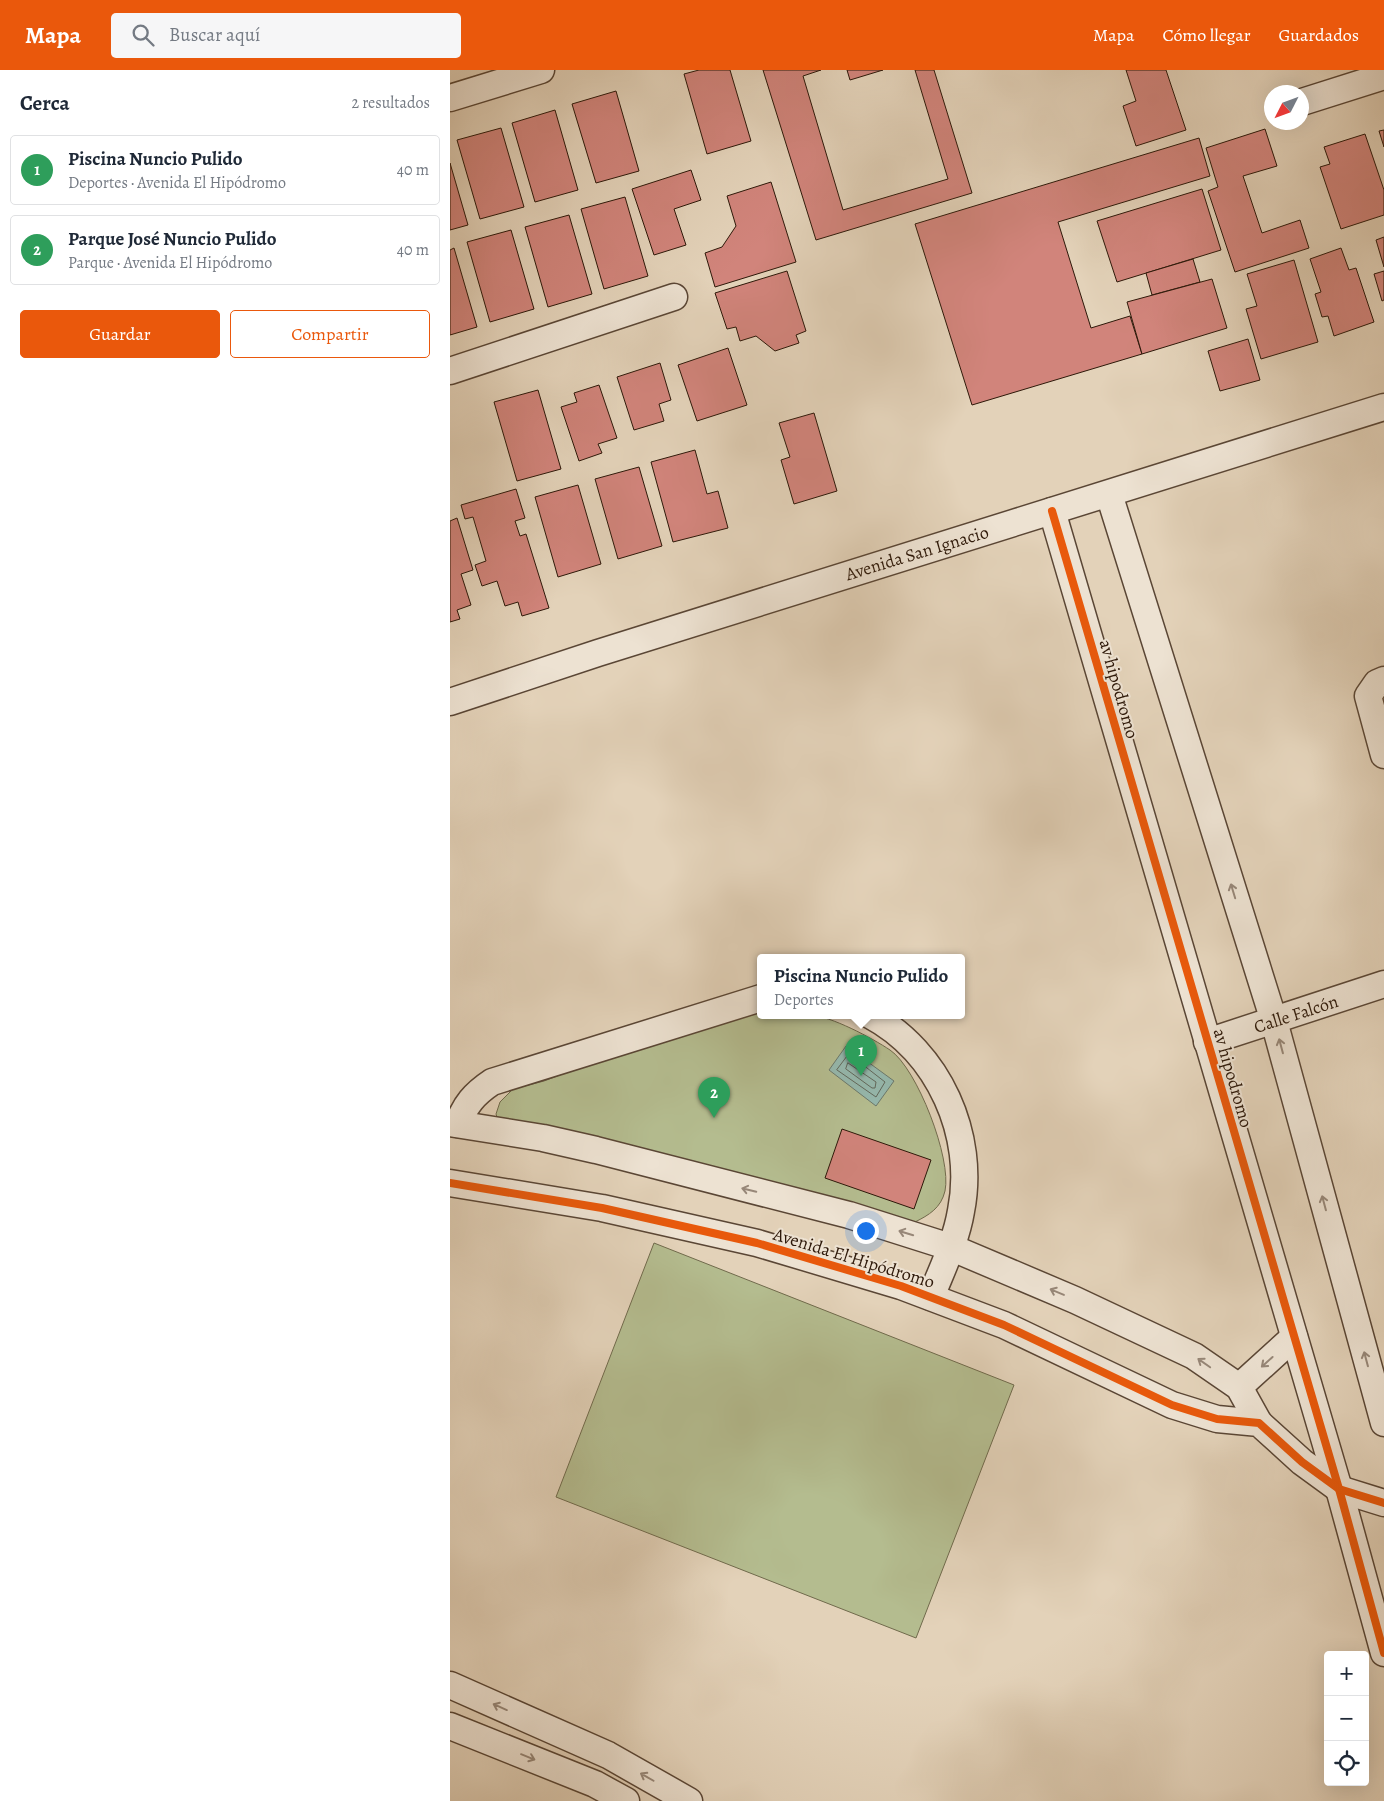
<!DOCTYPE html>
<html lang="es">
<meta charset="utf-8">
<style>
body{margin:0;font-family:Alegreya,serif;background:#f6f6f7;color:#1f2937}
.controls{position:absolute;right:15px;bottom:15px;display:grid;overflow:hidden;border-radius:5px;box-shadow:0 5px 20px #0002}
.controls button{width:45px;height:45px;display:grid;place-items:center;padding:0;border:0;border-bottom:1px solid #e0e1e3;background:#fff;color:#1f2937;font:25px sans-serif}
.compass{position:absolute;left:814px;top:15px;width:45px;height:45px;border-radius:50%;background:#fff;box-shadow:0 5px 20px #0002;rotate:228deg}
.you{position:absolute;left:415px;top:1160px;width:18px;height:18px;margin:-12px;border:4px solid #fff;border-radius:50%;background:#1a73e8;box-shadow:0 0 0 8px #1a73e833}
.badge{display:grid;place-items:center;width:32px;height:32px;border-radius:50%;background:#ea580c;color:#fff;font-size:16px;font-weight:700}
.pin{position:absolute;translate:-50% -41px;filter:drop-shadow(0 1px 2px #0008)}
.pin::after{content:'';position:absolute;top:26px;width:18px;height:15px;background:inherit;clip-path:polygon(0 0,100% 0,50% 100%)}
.popup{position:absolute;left:307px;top:884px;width:208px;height:65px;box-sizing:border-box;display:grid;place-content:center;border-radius:5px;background:#fff;filter:drop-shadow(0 1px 4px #0005);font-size:16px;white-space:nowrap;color:#747a83}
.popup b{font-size:19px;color:#1f2937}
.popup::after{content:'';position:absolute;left:50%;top:100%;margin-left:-10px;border:10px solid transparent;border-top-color:#fff}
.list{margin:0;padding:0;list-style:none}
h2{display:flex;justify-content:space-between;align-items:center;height:65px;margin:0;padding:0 20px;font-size:21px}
h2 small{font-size:16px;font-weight:400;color:#747a83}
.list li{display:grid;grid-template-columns:32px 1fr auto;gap:15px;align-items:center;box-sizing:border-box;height:70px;margin:0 10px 10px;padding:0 10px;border:1px solid #e0e1e3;border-radius:5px}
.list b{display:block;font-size:19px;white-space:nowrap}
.list p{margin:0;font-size:16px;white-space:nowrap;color:#747a83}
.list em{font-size:16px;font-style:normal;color:#747a83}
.actions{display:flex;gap:10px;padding:15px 20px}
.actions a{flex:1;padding:11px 0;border:1px solid #ea580c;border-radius:5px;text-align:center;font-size:18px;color:#ea580c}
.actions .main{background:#ea580c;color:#fff}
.icon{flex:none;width:28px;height:28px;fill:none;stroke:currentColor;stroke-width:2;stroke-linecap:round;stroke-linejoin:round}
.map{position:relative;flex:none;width:934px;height:1731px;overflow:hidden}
header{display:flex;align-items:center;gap:30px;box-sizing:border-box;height:70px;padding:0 25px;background:#ea580c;color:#fff}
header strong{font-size:24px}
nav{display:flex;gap:28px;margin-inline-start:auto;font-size:18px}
.search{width:350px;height:45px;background:#f6f6f7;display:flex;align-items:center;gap:12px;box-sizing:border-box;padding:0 18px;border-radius:5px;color:#747a83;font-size:19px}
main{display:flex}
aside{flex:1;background:#fff}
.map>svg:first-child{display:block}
</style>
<header>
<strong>Mapa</strong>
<div class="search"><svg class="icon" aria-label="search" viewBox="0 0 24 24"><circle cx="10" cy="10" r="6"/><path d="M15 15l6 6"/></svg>Buscar aquí</div>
<nav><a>Mapa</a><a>Cómo llegar</a><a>Guardados</a></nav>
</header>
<main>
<aside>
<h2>Cerca<small>2 resultados</small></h2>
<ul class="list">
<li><span class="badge" style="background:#2e9e5b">1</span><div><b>Piscina Nuncio Pulido</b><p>Deportes · Avenida El Hipódromo</p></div><em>40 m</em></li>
<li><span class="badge" style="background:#2e9e5b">2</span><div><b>Parque José Nuncio Pulido</b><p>Parque · Avenida El Hipódromo</p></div><em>40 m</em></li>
</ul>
<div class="actions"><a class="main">Guardar</a><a>Compartir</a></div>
</aside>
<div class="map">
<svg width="934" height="1731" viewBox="0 0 934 1731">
<rect width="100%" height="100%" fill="#e3d2b9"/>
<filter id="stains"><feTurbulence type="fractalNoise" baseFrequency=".004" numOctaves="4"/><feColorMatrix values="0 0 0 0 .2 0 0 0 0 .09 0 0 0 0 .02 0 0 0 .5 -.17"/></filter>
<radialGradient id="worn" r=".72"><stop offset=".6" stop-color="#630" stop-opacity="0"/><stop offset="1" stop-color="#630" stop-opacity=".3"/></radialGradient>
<g fill="#b4bc8f" stroke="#706a4c">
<path d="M 311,940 L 311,945 C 327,945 344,943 360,945 C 381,946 422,968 440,980 C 467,998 502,1089 495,1121 C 491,1138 479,1145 465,1152 L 365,1123 L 49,1053 L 46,1044 L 50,1032 L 63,1019 L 94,1011 L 201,970 Z"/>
<polygon points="204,1173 564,1315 466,1568 106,1427"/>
</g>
<polygon fill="#95b8ad" stroke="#6b786b" points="396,976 444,1011 426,1036 379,1000"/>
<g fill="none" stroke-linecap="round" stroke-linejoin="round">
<g stroke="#61685b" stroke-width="1">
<polygon points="399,984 435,1012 426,1027 387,1000"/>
<polygon points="398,993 426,1012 425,1018 422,1018 396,999"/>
</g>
</g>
<g fill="#d1847b" stroke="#2d1809">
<polygon points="249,0 280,0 301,71 257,84 234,4"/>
<polygon points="313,0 371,0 353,6 393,140 498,109 465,0 484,0 522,123 366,170"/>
<polygon points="397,0 433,0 400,10"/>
<polygon points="676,0 716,0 736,60 686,76 673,36 686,31"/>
<polygon points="166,21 189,101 146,113 122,34"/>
<polygon points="105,40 128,120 85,132 62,53"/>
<polygon points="51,58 74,137 30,149 7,70"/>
<polygon points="815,59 827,96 793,106 812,163 850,150 859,178 785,202 758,121 768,117 756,78"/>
<polygon points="934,60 934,77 929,61"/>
<polygon points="915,64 934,120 934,145 891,159 870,97 880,94 874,77"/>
<polygon points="749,68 760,106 608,152 641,258 680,246 692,284 522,335 465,154"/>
<polygon points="0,93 18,155 0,160"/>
<polygon points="241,100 251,130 224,139 236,175 204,185 182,119"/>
<polygon points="321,112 346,192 265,217 255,183 272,177 286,156 277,126"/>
<polygon points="752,119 771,180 667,212 647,151"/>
<polygon points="175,127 198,206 154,219 131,139"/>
<polygon points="119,145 142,224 98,237 75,157"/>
<polygon points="61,160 84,239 40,252 17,172"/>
<polygon points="934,167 934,197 926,170"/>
<polygon points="4,178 27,257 0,265 0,180"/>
<polygon points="891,178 899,200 906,198 924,252 884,266 878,246 872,247 865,224 871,222 860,189"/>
<polygon points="743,189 750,212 702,225 696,203"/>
<polygon points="844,190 868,272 811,289 796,239 807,236 797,204"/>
<polygon points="337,201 356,261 346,265 349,273 325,281 306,266 290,271 286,257 277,259 265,223"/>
<polygon points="934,201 934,230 932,231 924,204"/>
<polygon points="762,209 777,258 692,284 677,232"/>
<polygon points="798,269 810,310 770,321 758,281"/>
<polygon points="278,278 297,335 247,351 228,295"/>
<polygon points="210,293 221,330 209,334 214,351 184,360 167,307"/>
<polygon points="149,315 167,368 148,374 152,383 129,391 111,337 127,332 124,323"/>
<polygon points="88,320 111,399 67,411 44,332"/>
<polygon points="364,343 387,421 344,434 331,390 340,387 329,353"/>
<polygon points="245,380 257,424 268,421 278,458 223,472 201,392"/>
<polygon points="189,397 212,476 168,489 145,409"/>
<polygon points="128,415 151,494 108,507 85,427"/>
<polygon points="66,419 75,448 65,451 70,466 76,464 99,538 72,546 68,532 55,536 47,511 32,516 25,495 36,491 23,447 15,449 11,435"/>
<polygon points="7,448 23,500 11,504 21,535 7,540 10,549 0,552 0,451"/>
<polygon points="392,1059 481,1090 464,1139 375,1108"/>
</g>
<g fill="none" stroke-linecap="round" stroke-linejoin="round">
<defs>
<g id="minor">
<polyline points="0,28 91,0"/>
<polyline points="852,32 934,6"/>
<polyline points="0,301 224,227"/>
<polyline points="659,424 824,951 934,1353"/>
<polyline points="602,441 889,1419 934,1583"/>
<polyline points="934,610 927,613 918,626 934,685"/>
<polyline points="0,632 148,583 934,337"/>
<path d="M 420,945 C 489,982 526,1065 511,1141 C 506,1171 492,1199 481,1227"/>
<polyline points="757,972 934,914"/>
<polyline points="0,1053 93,1068 146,1080 399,1145 500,1177 625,1230 744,1286 789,1317 809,1353"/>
<path d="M 8,1054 C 15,1035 24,1024 42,1012 L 311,928"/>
<polyline points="0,1113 152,1138 307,1173 451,1216 554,1255 722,1335 767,1349 809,1353 852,1392 889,1419 934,1433"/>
<polyline points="789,1317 844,1267"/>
<polyline points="0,1615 158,1685 239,1731"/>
<polyline points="0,1656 145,1714 176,1731"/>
</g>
</defs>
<use href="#minor" stroke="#5a4635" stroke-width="29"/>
<use href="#minor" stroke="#ede2d2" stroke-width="26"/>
<defs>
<g id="cycleway">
<polyline points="602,441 889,1419 934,1583"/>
<polyline points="0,1113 152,1138 307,1173 451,1216 554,1255 722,1335 767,1349 809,1353 852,1392 889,1419 934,1433"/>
</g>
</defs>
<use href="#cycleway" stroke="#ede2d2" stroke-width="11"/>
<use href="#cycleway" stroke="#e8590c" stroke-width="8"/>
</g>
<defs><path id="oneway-shaft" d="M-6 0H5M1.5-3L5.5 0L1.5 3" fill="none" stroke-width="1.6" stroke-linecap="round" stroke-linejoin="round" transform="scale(1.25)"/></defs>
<g stroke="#978778">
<use href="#oneway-shaft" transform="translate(783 821) rotate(-107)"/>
<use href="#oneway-shaft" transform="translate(831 976) rotate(-105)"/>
<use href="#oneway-shaft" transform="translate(299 1120) rotate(-166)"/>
<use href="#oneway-shaft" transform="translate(874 1133) rotate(-105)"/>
<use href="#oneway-shaft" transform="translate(456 1163) rotate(-163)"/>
<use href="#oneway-shaft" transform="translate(607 1222) rotate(-157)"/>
<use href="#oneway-shaft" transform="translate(916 1289) rotate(-105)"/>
<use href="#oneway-shaft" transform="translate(817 1292) rotate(138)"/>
<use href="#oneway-shaft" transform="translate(754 1293) rotate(-145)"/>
<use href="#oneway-shaft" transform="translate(50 1637) rotate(-156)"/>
<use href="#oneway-shaft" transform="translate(78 1687) rotate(22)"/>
<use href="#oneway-shaft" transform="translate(197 1707) rotate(-150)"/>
</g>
<g text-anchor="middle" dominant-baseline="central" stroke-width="4" stroke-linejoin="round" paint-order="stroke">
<g font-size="18" fill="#2d1809" stroke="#ede2d2">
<text transform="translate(467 483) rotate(-17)">Avenida San Ignacio</text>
<text transform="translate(669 619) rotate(74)">av hipodromo</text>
<text transform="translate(846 944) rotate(-18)">Calle Falcón</text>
<text transform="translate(783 1008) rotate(74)">av hipodromo</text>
<text transform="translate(404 1188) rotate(17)">Avenida El Hipódromo</text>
</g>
</g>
<rect width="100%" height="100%" filter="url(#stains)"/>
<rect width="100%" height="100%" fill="url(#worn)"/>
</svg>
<div class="controls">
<button>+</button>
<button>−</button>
<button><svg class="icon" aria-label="locate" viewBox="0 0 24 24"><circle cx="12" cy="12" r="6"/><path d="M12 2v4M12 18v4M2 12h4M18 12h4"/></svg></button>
</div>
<svg class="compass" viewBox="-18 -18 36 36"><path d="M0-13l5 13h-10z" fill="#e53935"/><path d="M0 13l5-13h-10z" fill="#747a83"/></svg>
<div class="you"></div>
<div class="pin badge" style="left:411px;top:1006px;background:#2e9e5b">1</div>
<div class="popup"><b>Piscina Nuncio Pulido</b>Deportes</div>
<div class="pin badge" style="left:264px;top:1048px;background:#2e9e5b">2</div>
</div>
</main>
